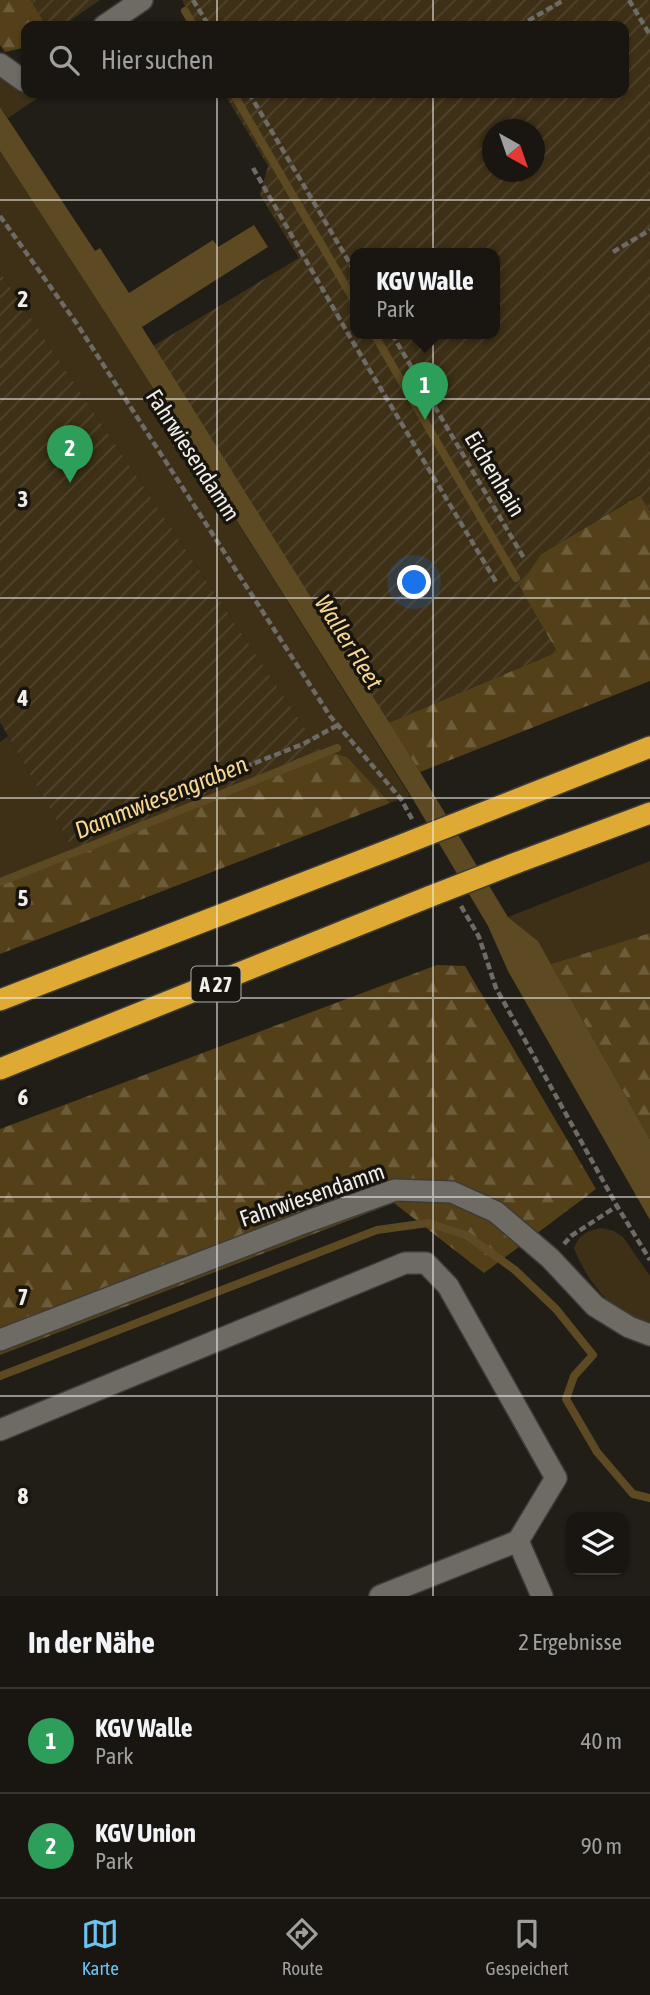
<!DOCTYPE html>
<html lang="de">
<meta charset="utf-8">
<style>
body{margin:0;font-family:"Asap Condensed",sans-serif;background:#262320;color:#f1f3f6}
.controls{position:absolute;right:21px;bottom:21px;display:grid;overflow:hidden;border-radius:14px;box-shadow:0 2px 5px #0004}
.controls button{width:63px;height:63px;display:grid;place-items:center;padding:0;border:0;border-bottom:2px solid #373532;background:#191612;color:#f1f3f6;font:35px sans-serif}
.compass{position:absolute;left:482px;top:119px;width:63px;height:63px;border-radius:50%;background:#191612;box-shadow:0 2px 5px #0004;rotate:140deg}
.you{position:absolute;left:415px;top:583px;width:24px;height:24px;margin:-18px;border:5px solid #fff;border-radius:50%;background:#1a73e8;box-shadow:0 0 0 10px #1a73e833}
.badge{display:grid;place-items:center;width:46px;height:46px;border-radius:50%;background:#6ac3f1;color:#fff;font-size:23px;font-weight:700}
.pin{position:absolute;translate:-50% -58px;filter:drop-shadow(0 2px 4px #0008)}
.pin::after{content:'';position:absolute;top:37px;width:24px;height:21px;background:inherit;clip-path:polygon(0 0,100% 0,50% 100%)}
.popup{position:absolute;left:350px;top:248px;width:150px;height:91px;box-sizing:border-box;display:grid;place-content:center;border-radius:14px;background:#191612;filter:drop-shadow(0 2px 5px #0005);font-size:23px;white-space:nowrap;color:#9f9f9f}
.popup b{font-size:26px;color:#f1f3f6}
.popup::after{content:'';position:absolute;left:50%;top:100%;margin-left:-14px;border:14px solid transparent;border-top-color:#191612}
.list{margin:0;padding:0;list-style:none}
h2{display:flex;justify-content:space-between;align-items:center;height:91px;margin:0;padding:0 28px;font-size:30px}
h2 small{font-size:23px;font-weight:400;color:#9f9f9f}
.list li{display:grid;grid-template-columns:46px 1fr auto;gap:21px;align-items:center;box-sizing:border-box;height:105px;padding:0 28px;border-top:2px solid #373532}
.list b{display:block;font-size:26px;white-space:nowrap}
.list p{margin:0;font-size:23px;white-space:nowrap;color:#9f9f9f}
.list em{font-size:23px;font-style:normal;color:#9f9f9f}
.icon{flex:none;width:38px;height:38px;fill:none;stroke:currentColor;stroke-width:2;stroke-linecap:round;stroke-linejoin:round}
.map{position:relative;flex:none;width:650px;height:1596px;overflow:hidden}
.search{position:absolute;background:#191612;box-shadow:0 2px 5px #0004;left:21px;right:21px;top:21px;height:77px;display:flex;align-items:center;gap:18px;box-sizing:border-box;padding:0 24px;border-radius:14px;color:#9f9f9f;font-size:26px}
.sheet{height:301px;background:#191612}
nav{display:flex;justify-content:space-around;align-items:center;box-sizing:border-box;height:98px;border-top:2px solid #373532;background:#191612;font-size:19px;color:#9f9f9f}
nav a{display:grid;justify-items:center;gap:4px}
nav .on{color:#6ac3f1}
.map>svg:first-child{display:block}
</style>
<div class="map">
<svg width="650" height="1596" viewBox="0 0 650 1596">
<defs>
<pattern id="forest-firs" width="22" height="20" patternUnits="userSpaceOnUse" patternTransform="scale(1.75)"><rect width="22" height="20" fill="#534018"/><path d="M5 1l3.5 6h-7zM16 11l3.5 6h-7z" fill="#6c5c3a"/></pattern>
<pattern id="garden-furrows" width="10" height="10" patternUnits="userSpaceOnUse" patternTransform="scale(1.75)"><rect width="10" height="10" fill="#3d3017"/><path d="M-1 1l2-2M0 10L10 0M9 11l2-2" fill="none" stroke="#50442e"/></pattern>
</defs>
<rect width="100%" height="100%" fill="#211e18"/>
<g fill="#3d3017">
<polygon points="0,74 26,87 26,93 45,93 8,118 0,107"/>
<polygon points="0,151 108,317 410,796 390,803 347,757 319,749 0,272"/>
<polygon points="8,736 75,853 0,884 0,742"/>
<polygon points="650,861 650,933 551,964 538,941 508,917"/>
<path d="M 602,1228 L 614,1231 L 623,1237 L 650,1276 L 650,1323 C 615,1320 585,1278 574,1248 C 579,1234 589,1230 602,1228 Z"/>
</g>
<g fill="url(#forest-firs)">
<polygon points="0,0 31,0 46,26 26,26 26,47 5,52 0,45"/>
<polygon points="640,495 650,511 650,681 420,772 388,723 557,652 519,586 541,554"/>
<polygon points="319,749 347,757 390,803 0,954 0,884 233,788"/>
<polygon points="650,933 650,1139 551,964"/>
<polygon points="437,965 465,966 596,1189 484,1273 394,1203 0,1355 0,1129"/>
</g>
<g fill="url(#garden-furrows)" fill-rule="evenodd">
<polygon points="31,0 100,0 62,26 46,26"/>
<path d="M 182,0 L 650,0 L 650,511 L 639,495 L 541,554 L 519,586 L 557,652 L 388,723 L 153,346 L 299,258 L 260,195 L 268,166 L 224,93 L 624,93 L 624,26 L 194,26 ZM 492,130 L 534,130 L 534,172 L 492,172 ZM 355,254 L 495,254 L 495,334 L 355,334 Z"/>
<polygon points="0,272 319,749 233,788 75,853 0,722"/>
</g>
<polygon fill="#5d4922" points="0,107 95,251 100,248 129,293 213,240 218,247 254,225 268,247 142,327 420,772 508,917 538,941 650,1139 650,1220 508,971 488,926 411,796 108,317 0,151"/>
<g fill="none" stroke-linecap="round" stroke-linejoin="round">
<g stroke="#5d4922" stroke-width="8">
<polyline points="185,11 194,26"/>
<polyline points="233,93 355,302"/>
<polyline points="374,334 516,578"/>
<polyline points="0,882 337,748"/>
<polyline points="0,1376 377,1230 428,1223 466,1235 515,1270 556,1309 593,1355 574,1376 566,1399 597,1452 633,1494 650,1498"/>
</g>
<defs>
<g id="minor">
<polyline points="104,26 142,0"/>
<polyline points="0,64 24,81 26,80"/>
<polyline points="0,1340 306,1222 395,1190 452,1192 496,1212 550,1258 595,1306 629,1327 650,1335"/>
<polyline points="0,1430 405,1263 426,1263 448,1286 556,1478 518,1541 542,1596"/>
<polyline points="380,1596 518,1541"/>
</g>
<g id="highway">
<polyline points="475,816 650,747"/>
<polyline points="516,863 650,813"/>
<polyline points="0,1000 394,848"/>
<polyline points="0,1069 431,896"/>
</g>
</defs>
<use href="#minor" stroke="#3e3b37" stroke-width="24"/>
<use href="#highway" stroke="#3e3b37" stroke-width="24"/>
<g stroke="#6e6b66" stroke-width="4.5" stroke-dasharray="7 3.5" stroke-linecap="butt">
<polyline points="193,0 209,26"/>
<polyline points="629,0 650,35"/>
<polyline points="519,26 564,0"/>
<polyline points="249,93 355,272"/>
<polyline points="253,168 350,337 496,582"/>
<polyline points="0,216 77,324 330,716 401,799 412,819"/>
<polyline points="613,252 650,230"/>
<polyline points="392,334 525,560"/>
<polyline points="118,817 303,744 338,725"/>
<polyline points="461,906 479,937 496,988 617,1206 650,1260"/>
<polyline points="564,1244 571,1236 617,1206"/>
</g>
<use href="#minor" stroke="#6e6b64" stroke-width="21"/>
<use href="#highway" stroke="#dfaa33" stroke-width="21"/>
<defs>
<g id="highway-bridge">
<polyline points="394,848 475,816"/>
<polyline points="431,896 516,863"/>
</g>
</defs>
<use href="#highway-bridge" stroke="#3e3b37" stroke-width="24" stroke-linecap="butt"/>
<use href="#highway-bridge" stroke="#dfaa33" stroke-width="21"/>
</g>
<path fill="none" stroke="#f1eeea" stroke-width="2" stroke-opacity="0.55" d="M 217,0 L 217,26M 433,0 L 433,26M 217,93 L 217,1596M 433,93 L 433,1596M 0,200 L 650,200M 0,399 L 650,399M 0,598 L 650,598M 0,798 L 650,798M 0,998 L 650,998M 0,1197 L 650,1197M 0,1396 L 650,1396"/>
<g text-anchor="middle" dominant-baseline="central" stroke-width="7" stroke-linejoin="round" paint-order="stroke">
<rect fill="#18150f" stroke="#b0ada8" stroke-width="2" x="191.5" y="966.5" width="49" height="35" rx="5"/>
<g font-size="21" font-weight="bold" fill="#f1eeea">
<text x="216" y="984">A 27</text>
</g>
<g font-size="23" fill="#f1eeea" stroke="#18150f">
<text transform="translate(193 455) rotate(57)">Fahrwiesendamm</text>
<text transform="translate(495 474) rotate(59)">Eichenhain</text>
<text transform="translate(312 1195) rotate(-19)">Fahrwiesendamm</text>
</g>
<g font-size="24" font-style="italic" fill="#f8d694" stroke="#18150f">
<text transform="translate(349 642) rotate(58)">Waller Fleet</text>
<text transform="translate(161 797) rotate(-22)">Dammwiesengraben</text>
</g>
</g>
<g font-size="23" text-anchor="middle" font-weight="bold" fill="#f1eeea" stroke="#18150f" stroke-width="7" stroke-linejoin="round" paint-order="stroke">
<text x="23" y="307">2</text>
<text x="23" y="507">3</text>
<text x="23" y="706">4</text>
<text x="23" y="906">5</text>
<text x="23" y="1105">6</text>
<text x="23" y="1305">7</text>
<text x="23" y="1504">8</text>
</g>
</svg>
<div class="controls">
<button><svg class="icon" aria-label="layers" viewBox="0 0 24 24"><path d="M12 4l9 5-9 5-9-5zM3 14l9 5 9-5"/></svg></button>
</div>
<svg class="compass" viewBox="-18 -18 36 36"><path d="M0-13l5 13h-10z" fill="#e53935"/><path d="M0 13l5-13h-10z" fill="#9f9f9f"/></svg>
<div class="you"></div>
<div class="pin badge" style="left:425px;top:420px;background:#2e9e5b">1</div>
<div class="popup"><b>KGV Walle</b>Park</div>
<div class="pin badge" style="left:70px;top:483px;background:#2e9e5b">2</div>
<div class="search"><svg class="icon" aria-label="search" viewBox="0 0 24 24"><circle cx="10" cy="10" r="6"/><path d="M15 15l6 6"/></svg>Hier suchen</div>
</div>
<section class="sheet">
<h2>In der Nähe<small>2 Ergebnisse</small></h2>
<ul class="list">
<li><span class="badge" style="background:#2e9e5b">1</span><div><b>KGV Walle</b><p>Park</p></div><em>40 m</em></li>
<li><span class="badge" style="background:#2e9e5b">2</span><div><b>KGV Union</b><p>Park</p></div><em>90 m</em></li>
</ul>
</section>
<nav>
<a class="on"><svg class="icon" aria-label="map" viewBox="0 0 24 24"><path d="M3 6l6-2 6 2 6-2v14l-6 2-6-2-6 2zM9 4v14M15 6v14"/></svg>Karte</a>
<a><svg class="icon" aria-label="directions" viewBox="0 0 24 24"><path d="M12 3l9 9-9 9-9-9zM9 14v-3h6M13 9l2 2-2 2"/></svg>Route</a>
<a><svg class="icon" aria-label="saved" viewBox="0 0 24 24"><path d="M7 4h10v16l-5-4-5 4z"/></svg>Gespeichert</a>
</nav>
